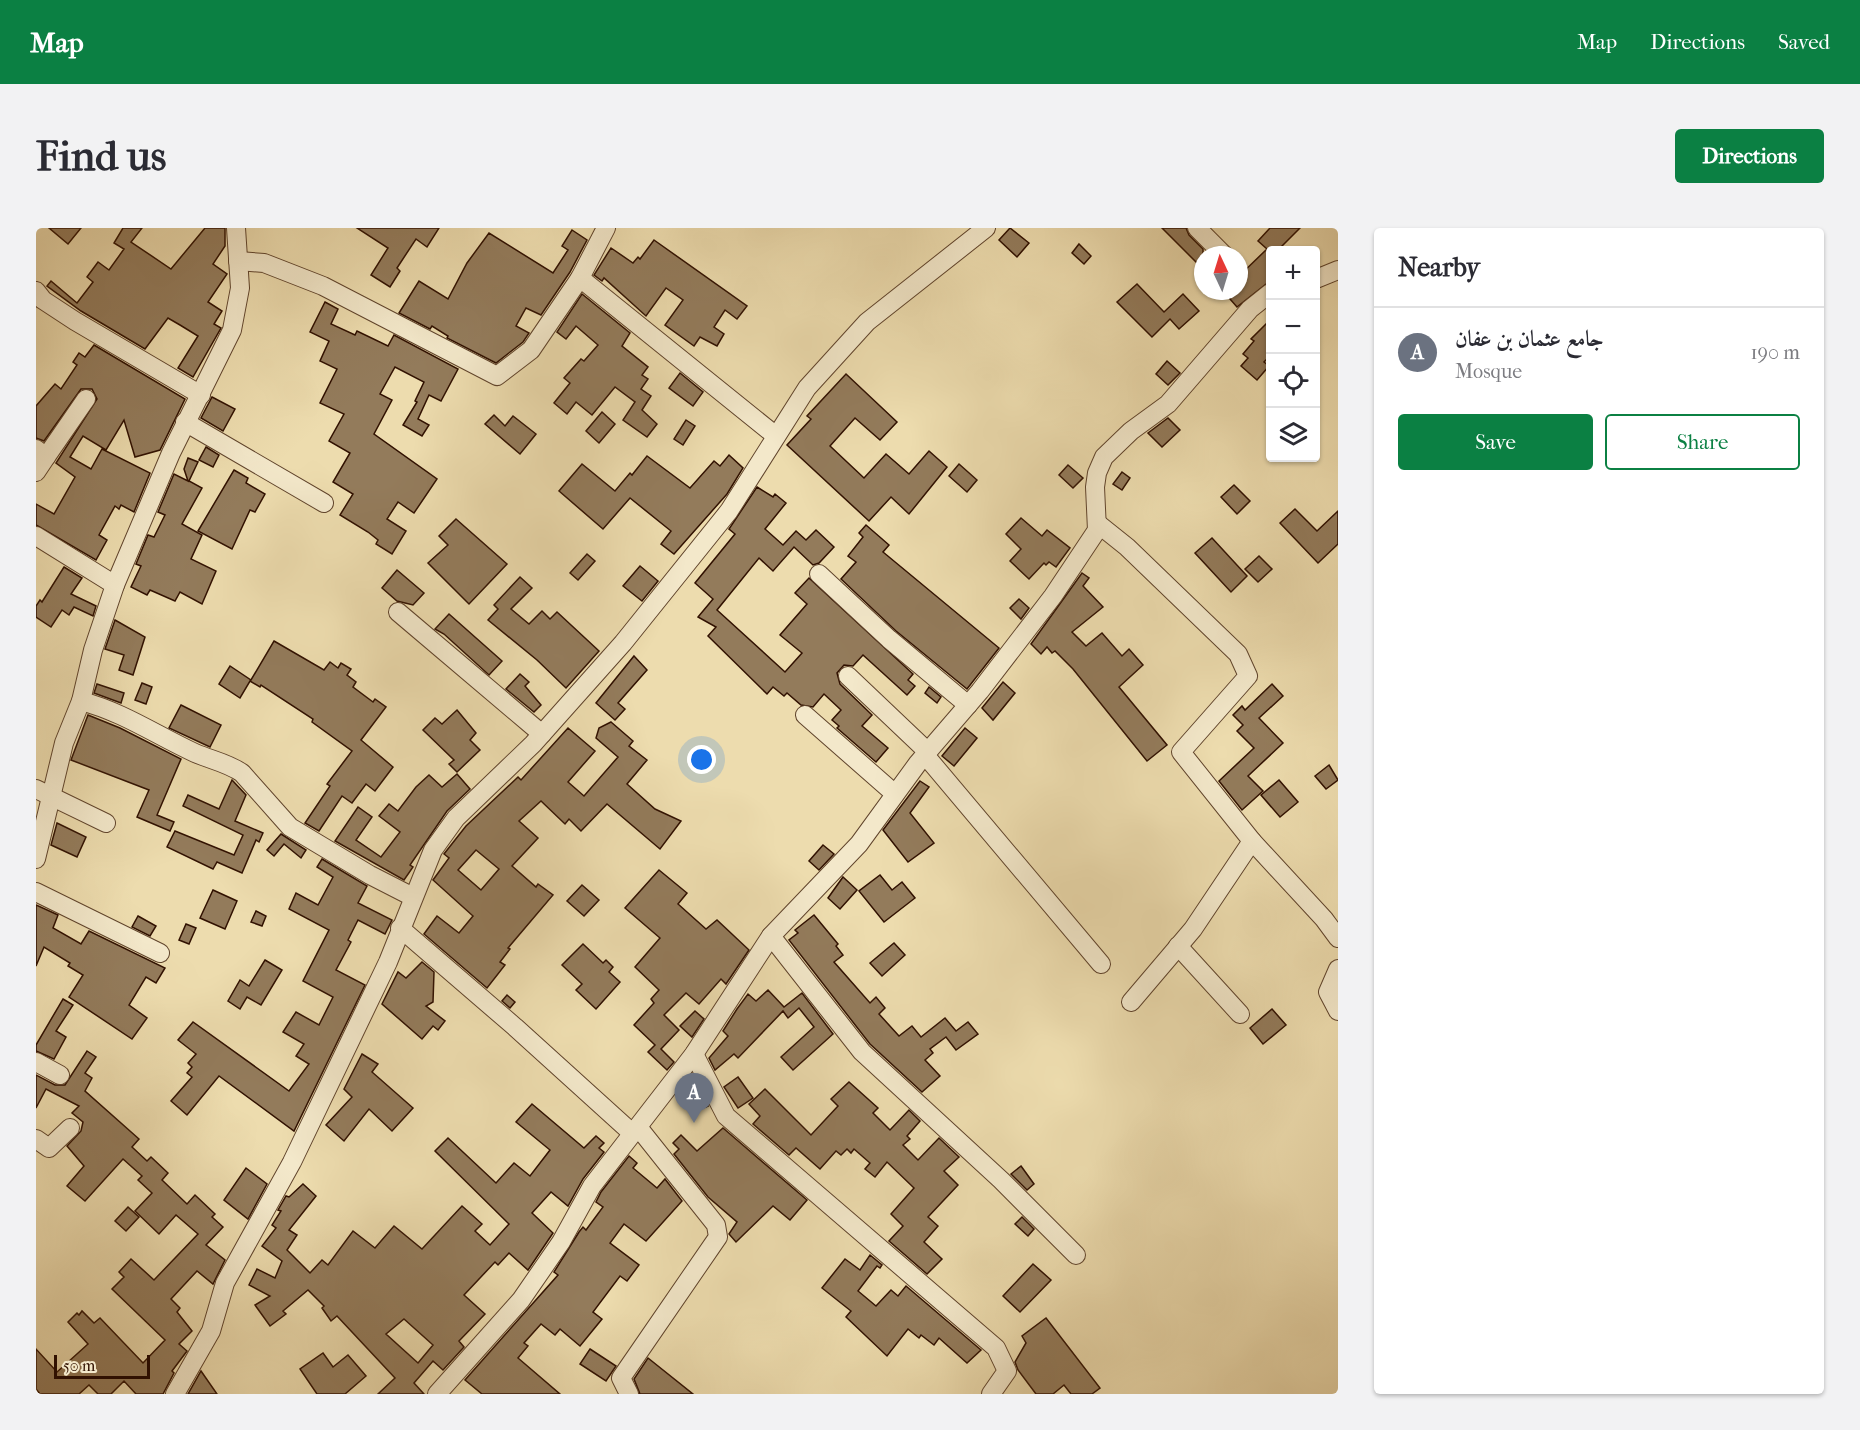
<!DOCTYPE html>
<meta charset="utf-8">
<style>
body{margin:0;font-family:"IM FELL French Canon",Amiri,serif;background:#f2f2f3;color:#2b2b33}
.controls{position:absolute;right:18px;top:18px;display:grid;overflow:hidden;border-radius:6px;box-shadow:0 2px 4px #0004}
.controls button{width:54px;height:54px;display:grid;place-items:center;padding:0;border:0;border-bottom:2px solid #e1e1e2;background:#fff;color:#2b2b33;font:30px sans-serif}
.compass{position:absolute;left:1158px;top:18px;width:54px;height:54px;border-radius:50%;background:#fff;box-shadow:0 2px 4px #0004;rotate:356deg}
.scale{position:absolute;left:18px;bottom:15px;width:96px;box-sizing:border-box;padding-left:6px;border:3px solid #311101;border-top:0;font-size:16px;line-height:21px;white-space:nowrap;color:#311101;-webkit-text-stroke:4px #f3e8ca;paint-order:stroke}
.you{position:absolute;left:666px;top:532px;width:21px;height:21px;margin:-15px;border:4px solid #fff;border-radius:50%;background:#1a73e8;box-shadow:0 0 0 9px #1a73e833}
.badge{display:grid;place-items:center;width:39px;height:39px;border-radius:50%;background:#0b8043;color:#fff;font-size:20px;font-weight:700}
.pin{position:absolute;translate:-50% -50px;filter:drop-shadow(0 2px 3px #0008)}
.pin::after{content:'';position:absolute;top:32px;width:21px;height:18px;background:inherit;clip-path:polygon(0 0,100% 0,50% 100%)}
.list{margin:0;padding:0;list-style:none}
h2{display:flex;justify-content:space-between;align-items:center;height:78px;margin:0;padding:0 24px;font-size:26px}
h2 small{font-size:20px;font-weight:400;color:#7c7c81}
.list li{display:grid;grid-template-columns:39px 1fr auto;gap:18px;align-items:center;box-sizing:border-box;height:90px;padding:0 24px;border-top:2px solid #e1e1e2}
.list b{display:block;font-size:22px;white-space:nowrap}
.list p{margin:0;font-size:20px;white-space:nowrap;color:#7c7c81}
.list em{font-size:20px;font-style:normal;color:#7c7c81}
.actions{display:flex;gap:12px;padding:18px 24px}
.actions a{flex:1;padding:14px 0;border:2px solid #0b8043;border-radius:6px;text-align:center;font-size:21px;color:#0b8043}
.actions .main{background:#0b8043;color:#fff}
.icon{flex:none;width:33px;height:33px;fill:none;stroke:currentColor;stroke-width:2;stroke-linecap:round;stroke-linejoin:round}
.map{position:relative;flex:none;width:1302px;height:1166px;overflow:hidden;border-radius:6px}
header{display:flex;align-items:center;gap:36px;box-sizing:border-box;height:84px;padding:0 30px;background:#0b8043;color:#fff}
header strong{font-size:28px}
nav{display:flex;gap:33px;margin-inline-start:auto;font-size:21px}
.intro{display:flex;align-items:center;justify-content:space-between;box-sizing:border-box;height:144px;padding:0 36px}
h1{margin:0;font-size:42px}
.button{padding:15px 27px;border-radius:6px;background:#0b8043;color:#fff;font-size:21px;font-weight:700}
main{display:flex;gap:36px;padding:0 36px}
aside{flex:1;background:#fff;border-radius:6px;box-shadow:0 2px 4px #0004}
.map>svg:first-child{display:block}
</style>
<header>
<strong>Map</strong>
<nav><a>Map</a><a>Directions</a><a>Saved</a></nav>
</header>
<div class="intro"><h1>Find us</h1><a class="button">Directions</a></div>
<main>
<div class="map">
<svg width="1302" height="1166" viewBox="0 0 1302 1166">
<rect width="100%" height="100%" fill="#eddcae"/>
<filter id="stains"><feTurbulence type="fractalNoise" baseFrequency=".00333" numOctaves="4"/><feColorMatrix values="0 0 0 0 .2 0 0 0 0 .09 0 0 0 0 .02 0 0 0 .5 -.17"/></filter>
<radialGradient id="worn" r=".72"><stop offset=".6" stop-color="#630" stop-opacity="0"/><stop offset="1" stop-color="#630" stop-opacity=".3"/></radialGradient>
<g fill="#937b5b" stroke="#311101" stroke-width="1.5" fill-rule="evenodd">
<polygon points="13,0 45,0 32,16"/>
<polygon points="87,0 106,0 95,14 135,41 169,0 189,0 189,18 177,36 191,46 172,74 186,83 178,96 185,100 157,149 142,140 162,108 144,97 132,90 109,121 45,83 11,58 15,53 41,75 57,54 51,49 62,34 73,42 88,21 78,15"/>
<polygon points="321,0 403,0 391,19 380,11 361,40 364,43 354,59 335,47 352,20"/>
<polygon points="974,0 993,15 981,29 963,12"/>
<polygon points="1126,0 1150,0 1153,7 1167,21 1167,41"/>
<polygon points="1234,0 1264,0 1242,22 1234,22 1234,53 1201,79 1187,63 1203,63 1203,48 1231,21 1222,13"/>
<polygon points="536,2 551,12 534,44 505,87 490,80 480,98 493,105 487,114 460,135 411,110 412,108 396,98 394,101 363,85 383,53 412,71 431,35 453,5 517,45 532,22 526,18"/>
<polygon points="618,12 711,78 701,91 689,82 678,99 688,106 681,118 664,109 658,118 629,97 647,72 630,60 610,88 568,50 566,53 558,47 575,20 597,35 602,29 604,31"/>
<polygon points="1043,16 1055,28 1048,36 1036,25"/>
<polygon points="1101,56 1128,84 1147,66 1163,83 1143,101 1134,91 1116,109 1081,74"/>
<polygon points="546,66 594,105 586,118 612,139 606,147 612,151 605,161 615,168 606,182 621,196 611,209 587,192 599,174 579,159 556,187 540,174 531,186 518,175 534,155 528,150 545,131 548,133 562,117 540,98 530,111 521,104"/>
<polygon points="289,74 302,81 295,96 319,107 321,103 352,118 358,107 422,141 405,173 393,167 382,191 393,197 386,208 367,197 381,174 379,173 388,154 359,139 344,166 356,172 338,206 401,251 378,285 362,274 351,291 370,303 356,326 340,316 342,312 332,304 304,287 317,266 297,254 314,225 293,213 308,186 284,175 301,141 284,133 293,113 274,104"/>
<polygon points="1234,92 1234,128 1228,134 1233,138 1221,152 1205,138 1212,130 1207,126 1218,113 1215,111"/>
<polygon points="58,117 149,171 124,222 99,229 88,192 70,222 47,208 34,229 55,241 66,221 114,245 98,284 85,277 83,281 79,278 63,307 71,312 60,332 0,297 0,276 18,286 39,249 20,235 61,171 56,161 45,161 8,213 0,210 0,178 19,156 25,161 41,137 37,134 43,125 49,129"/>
<polygon points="1131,133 1144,145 1132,157 1120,146"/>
<polygon points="644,145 667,164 657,178 633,160"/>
<polygon points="810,146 861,194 844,212 819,190 794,218 828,250 850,226 873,246 893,223 911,239 873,286 855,269 833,293 751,217 775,191 771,188"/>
<polygon points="176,169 199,181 187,203 165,190"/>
<polygon points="566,184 579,196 563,215 550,203"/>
<polygon points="458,187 469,198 477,188 500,206 484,226 449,196"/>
<polygon points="1132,190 1144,202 1126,219 1112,205"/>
<polygon points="650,192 659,198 647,217 638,211"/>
<polygon points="170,219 183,227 177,239 163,232"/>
<polygon points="693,227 707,240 691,266 638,326 625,316 635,303 594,270 567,301 523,263 546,236 579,263 594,245 596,247 611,228 654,260 678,233 684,238"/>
<polygon points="152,230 162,234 153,253 166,260 146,296 166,307 155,331 180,343 166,376 144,364 139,373 114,362 111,367 95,359 105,338 100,336 112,307 118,309 129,287 122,284 138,246 152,253 148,241"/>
<polygon points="923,236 941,252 931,264 913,248"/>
<polygon points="1032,237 1047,250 1037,260 1023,247"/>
<polygon points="198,242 212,250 210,255 229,266 219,284 214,282 196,321 162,303"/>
<polygon points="1086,244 1094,250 1086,262 1077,256"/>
<polygon points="1198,257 1214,273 1201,286 1185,269"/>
<polygon points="721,259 737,269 739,266 750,275 729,301 747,317 760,303 770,312 780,302 798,319 783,335 777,337 758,319 737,343 723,330 681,382 749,444 766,425 744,407 771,376 759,365 773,350 877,446 872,452 879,458 871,467 827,427 817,438 808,437 801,445 804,456 836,487 826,498 852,520 840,534 801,500 803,498 796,492 805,482 788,466 777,479 765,477 751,465 748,468 737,459 731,466 672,408 680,399 662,389 677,371 659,355 699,306 693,301"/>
<polygon points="1259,281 1281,303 1302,283 1302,316 1282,335 1244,295"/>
<polygon points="985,290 1006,308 1011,302 1034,320 1020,339 1013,334 1010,337 1008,335 993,351 974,333 985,321 970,306"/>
<polygon points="420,291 471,336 433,376 392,335 412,317 403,308"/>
<polygon points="830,297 853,317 847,324 963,420 931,461 860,403 805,351 820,334 812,328 827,309 823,305"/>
<polygon points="1176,310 1211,348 1195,364 1159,325"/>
<polygon points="551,326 559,333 542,352 534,345"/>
<polygon points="1223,328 1236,341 1222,354 1209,341"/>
<polygon points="604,338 622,353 606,373 587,358"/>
<polygon points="28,339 46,350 35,366 60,378 57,388 38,379 33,387 26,382 15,399 0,389 0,378 4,372 6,374"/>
<polygon points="361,342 388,365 377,377 361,373 346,360"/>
<polygon points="1046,345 1053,350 1047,358 1067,379 1036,404 1050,418 1066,405 1086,428 1093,421 1107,437 1083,459 1131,517 1111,533 1037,441 1019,423 1016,425 1011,419 1005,426 995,416"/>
<polygon points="484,349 496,360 475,381 493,396 506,383 514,391 521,384 563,423 530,460 501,432 452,392 462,381 458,377"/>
<polygon points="983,371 993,380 985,391 974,380"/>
<polygon points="413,386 466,433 453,447 408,406 399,401"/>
<polygon points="79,392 109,409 97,447 83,442 88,427 69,421"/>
<polygon points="238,413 288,442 294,434 302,440 305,435 315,441 311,447 320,454 317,459 337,474 339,471 350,479 325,512 357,539 339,563 330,556 316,575 306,568 283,603 269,595 294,558 291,556 316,523 276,494 277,491 225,457 224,459 214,453 204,470 183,456 194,438 215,452"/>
<polygon points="598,428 611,442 582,475 589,481 579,492 560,475"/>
<polygon points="484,446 493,454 489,458 505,477 498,484 470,461"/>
<polygon points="967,454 979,465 957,492 946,480"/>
<polygon points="106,455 116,459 110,476 99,472"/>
<polygon points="61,456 88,465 85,475 58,465"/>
<polygon points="1236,456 1247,468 1223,490 1247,515 1212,548 1227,563 1206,582 1183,553 1218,520 1201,503 1207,497 1197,487 1206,478 1209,482"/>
<polygon points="893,459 905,469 901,475 889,465"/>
<polygon points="145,477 185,497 174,519 133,500"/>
<polygon points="421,482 440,505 434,512 444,522 421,544 413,536 418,532 387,502 399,490 406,496"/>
<polygon points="52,487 84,500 145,531 121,587 138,594 134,603 101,589 113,562 35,532"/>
<path d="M 575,494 L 597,513 L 593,518 L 611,532 L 591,556 L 619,581 L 645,593 L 624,621 L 571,576 L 545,603 L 533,591 L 529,596 L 505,573 L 483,593 L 502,610 L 476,638 L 500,659 L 502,656 L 517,667 L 472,720 L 474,721 L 464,734 L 469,737 L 451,760 L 388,706 L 401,688 L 423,705 L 437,688 L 397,652 L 413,630 L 408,626 L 430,598 L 482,549 L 485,552 L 532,500 L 559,523 L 532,554 L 548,568 L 582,529 L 560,510 L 563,500 ZM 440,622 L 463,641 L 445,662 L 422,642 Z"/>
<polygon points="929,500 941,510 918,538 906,528"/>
<polygon points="1293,537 1302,552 1290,561 1279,548"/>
<polygon points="421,546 434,561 411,583 374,637 377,639 368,652 299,613 322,579 336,589 320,612 345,629 364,604 343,588 353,576 362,583 380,559 393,547 406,559"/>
<polygon points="196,552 210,567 199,593 227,605 223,614 220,612 206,645 181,634 177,641 131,619 139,603 198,627 207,607 147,578 152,567 183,581"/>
<polygon points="1243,552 1262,574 1244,589 1225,567"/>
<polygon points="884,553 893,559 874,585 898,615 872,634 847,602"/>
<polygon points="21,595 50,609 41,629 15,617"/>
<polygon points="245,606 270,622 265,630 248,616 238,628 231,622"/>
<polygon points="787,617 798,626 783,642 773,633"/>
<polygon points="286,631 331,658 322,675 356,692 349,706 322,692 312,712 315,714 300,742 329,757 258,903 183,848 151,887 135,873 156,849 151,845 156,839 152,835 160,826 142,812 157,794 253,863 273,836 260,828 268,816 247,804 260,784 283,797 297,769 267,753 293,702 253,681 260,665 282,677 297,649 281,639"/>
<polygon points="623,642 651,665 642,676 670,701 681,692 713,722 690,756 685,751 663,776 650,765 628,787 643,802 625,821 638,834 631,842 612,824 619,817 598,797 618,775 615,771 623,762 599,739 624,710 589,680"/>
<polygon points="844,647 856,662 866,654 879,670 848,694 823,663"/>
<polygon points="807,649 821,662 804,681 792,670"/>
<polygon points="546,657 563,672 548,688 531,673"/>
<polygon points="177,662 201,673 189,701 164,690"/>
<polygon points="0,677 22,687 17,700 45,716 53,703 129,740 120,755 110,749 93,777 111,790 96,811 33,769 47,747 32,738 34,735 8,719 0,738"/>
<polygon points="220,683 230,688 226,698 215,694"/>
<polygon points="778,687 802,716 800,718 807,727 798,734 834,775 840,769 849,780 843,786 863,808 876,798 885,809 909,790 920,803 932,794 942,806 920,822 910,809 894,821 897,825 889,832 904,848 886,864 834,816 753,712 762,705 759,702"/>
<polygon points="102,688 120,698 114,708 96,699"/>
<polygon points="150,696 160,700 153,716 143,712"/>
<polygon points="858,715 869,727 846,748 834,735"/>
<polygon points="547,716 567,735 570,732 577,739 573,744 584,754 560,781 540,762 546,756 526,737"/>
<polygon points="229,732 246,742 225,777 211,769 204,781 192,773 204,752 213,758"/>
<polygon points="386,734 398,744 397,774 390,778 409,793 402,802 397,798 386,811 346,776 362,744 370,750"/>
<polygon points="732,762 748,779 766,765 797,806 757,842 745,829 778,799 763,780 752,790 747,783 702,830 698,826 679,842 673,830 692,808 687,803 701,781 712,766 720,773"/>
<polygon points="471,767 479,774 474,780 466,773"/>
<polygon points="27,771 37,777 20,803 30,809 18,831 0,823 0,817"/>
<polygon points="1236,781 1250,797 1227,816 1214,800"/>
<polygon points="659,783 668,791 656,809 644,798"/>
<polygon points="51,823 60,829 49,845 56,850 49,863 103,911 96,919 111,933 115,929 132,945 126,952 151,976 159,967 179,986 176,989 187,999 170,1017 189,1032 177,1056 161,1043 135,1071 144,1080 141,1084 156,1103 143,1116 151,1123 136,1143 138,1145 127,1166 100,1166 88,1153 75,1166 62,1166 53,1157 43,1166 4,1166 0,1161 0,1121 21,1144 52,1116 32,1094 41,1085 43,1087 46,1083 58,1095 64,1090 107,1135 129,1112 76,1061 88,1049 83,1044 95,1031 118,1052 162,1006 140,987 123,1006 99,983 116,965 102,952 106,948 87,931 49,973 31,958 48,938 31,918 45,903 47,894 36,885 43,878 10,861 0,880 0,847 19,857 29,857"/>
<polygon points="326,826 342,836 336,844 377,880 356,903 333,881 308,913 290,897 316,869 308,861"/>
<polygon points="702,849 717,870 702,880 688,859"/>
<polygon points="813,854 842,880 837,885 854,902 873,882 884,893 871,908 874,911 867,917 882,932 903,910 923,929 908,943 922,957 892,989 902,998 888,1014 906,1031 891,1046 853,1013 867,998 855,986 878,960 851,934 839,949 829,941 834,935 818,921 815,925 811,921 805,927 800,923 784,941 760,920 753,927 717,896 724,888 713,876 729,861 775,907 802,878 795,871"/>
<polygon points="669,872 672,878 660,883 658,880"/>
<path d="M 496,876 L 548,920 L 560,908 L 568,915 L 563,920 L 568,924 L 547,951 L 532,978 L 515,964 L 496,985 L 517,1005 L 492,1042 L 473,1025 L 462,1037 L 459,1034 L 428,1067 L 449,1086 L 423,1113 L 428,1119 L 407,1142 L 397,1133 L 378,1155 L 388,1166 L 342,1166 L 359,1150 L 301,1088 L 295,1093 L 286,1080 L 288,1078 L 272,1062 L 247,1083 L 250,1086 L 234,1098 L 219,1077 L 234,1068 L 213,1057 L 221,1041 L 239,1050 L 246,1033 L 226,1018 L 240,1000 L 236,997 L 245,983 L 242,982 L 250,968 L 253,969 L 267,956 L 280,968 L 253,1002 L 261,1007 L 251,1022 L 274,1045 L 286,1032 L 292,1037 L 317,1003 L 339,1020 L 358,998 L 386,1021 L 426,978 L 446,996 L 439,1003 L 454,1017 L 473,996 L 399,923 L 412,910 L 460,955 L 478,935 L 494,948 L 514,922 L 480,894 ZM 368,1091 L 397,1117 L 382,1135 L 350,1106 Z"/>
<polygon points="687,900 771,972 754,992 737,978 700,1014 693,1006 701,994 672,969 638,926 643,921 637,915 645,907 661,923"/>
<polygon points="593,928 601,935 597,940 621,960 629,951 646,973 610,1013 588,996 574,1015 603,1037 591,1053 584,1048 557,1084 566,1091 544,1118 524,1101 519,1107 505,1096 488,1115 492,1118 482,1130 524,1166 446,1166 429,1152 522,1047 518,1044 543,1004 547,999 550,1002 567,979 560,974 565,964"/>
<polygon points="985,938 998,956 991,962 975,946"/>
<polygon points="210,940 231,956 212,991 188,972"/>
<polygon points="92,979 103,989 90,1003 79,993"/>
<polygon points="986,989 998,1001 992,1008 979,996"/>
<polygon points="834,1027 846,1037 844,1040 841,1038 822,1063 840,1078 855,1062 862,1068 870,1058 945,1122 931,1135 903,1110 898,1117 885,1107 883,1110 872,1101 851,1128 810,1089 815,1083 786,1060 809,1031 824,1042"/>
<polygon points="997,1036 1015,1052 984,1084 967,1068"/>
<polygon points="1010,1090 1064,1160 1056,1166 1035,1166 1028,1157 1017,1166 1000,1166 982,1142 979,1134 990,1115 986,1108"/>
<polygon points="554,1121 580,1138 570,1153 544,1136"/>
<polygon points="287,1125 297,1139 312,1127 330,1148 309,1166 281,1166 264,1141"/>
<polygon points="612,1130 657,1166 604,1166 598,1151"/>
<polygon points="165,1143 181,1166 152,1166"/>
</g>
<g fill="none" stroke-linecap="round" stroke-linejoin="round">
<defs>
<g id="minor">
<polyline points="1161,0 1188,27"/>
<polyline points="202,33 228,35 287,58 461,148 495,122 544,50 570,0"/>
<polyline points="544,50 740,208"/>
<polyline points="1280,51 1302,42"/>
<polyline points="0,63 7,72 39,93 165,167"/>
<polyline points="149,194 288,275"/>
<polyline points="0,221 10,229 0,244"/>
<polyline points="10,229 50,171"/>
<polyline points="1061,295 1091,319 1202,426 1212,448 1145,524 1216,613 1157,701 1095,774"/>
<polyline points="0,308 79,357"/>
<polyline points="783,346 853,411 932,477"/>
<polyline points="362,384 506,506"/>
<polyline points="812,448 892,524"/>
<path d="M 45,473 C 87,484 120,507 159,525 C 175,532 192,535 206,545 L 254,599 L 334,647 L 377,669"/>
<polyline points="769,487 859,566"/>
<polyline points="889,527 1065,736"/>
<polyline points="0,561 70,595"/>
<polyline points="1216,613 1288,691 1302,710"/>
<polyline points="0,631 28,515 45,473 57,422 79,357 135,225 196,102 204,60 200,0"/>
<polyline points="0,664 124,725"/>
<polyline points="364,700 479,799 596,905"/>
<polyline points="735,708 826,824 965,952 1040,1027"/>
<polyline points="1142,718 1204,786"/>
<polyline points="1302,741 1292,764 1302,783"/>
<polyline points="658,826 690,888 960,1120 971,1143 955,1166"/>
<polyline points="0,834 24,847"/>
<polyline points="0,911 13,920 34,900"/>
<polyline points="139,1166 175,1103 189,1055 256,934 352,734 397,622 420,590 497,516 587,415 693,283 771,160 831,94 950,0"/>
<polyline points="401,1166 485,1072 525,1014 556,958 658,826 735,708 823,616 882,535 944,463 1017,368 1061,302 1059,259 1061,245 1068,229 1095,203 1132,176 1214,81 1234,65"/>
<polyline points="593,1166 585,1150 682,1009 680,997 602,899"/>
</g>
</defs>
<use href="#minor" stroke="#60442c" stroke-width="20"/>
<use href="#minor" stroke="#f3e8ca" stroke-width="18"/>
</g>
<rect width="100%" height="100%" filter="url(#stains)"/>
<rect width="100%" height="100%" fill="url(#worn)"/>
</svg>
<div class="controls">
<button>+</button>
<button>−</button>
<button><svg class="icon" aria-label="locate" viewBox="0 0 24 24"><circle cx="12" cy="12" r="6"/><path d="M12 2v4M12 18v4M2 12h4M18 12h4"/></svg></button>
<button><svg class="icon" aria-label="layers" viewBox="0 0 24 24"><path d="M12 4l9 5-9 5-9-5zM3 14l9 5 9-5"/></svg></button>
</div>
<svg class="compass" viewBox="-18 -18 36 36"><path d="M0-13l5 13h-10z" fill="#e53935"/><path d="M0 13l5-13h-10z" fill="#7c7c81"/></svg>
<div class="scale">50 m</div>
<div class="you"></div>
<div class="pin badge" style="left:658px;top:895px;background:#6b7280">A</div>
</div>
<aside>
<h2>Nearby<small></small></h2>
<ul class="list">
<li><span class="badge" style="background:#6b7280">A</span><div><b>جامع عثمان بن عفان</b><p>Mosque</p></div><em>190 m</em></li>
</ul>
<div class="actions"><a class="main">Save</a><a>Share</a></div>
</aside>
</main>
